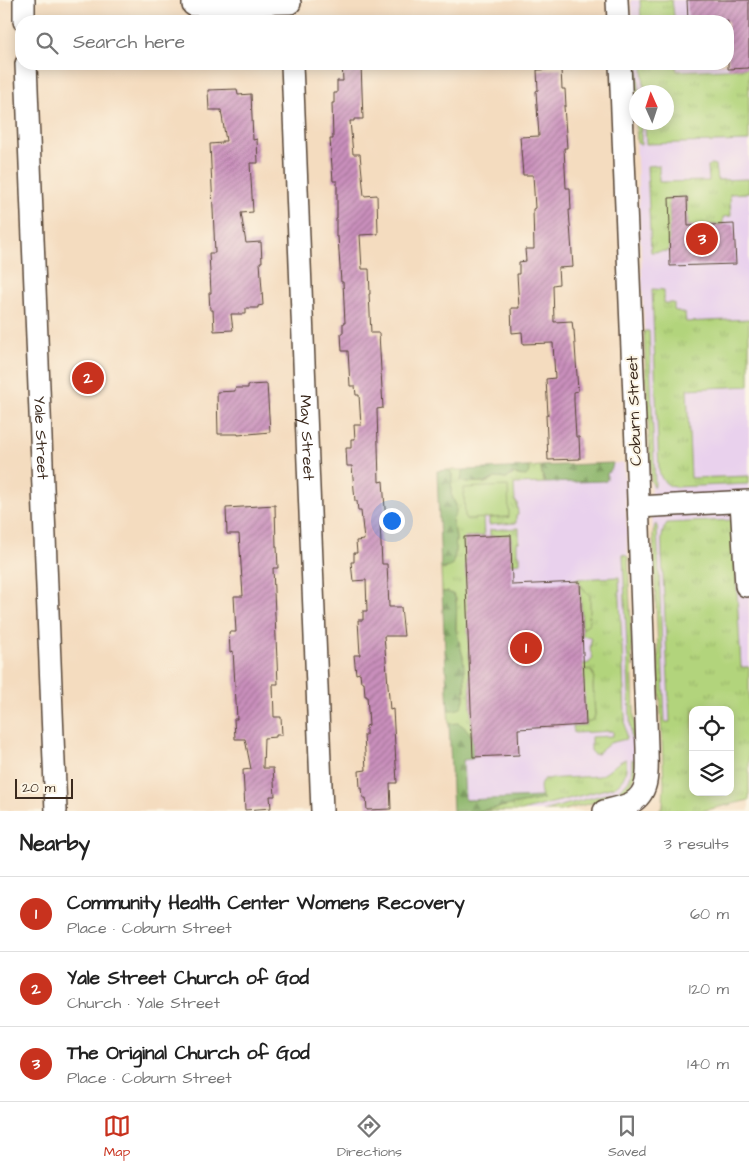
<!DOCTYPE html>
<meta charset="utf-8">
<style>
body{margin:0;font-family:"Architects Daughter",sans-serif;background:#f6f6f6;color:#222}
.controls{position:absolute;right:15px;bottom:15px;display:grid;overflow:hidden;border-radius:10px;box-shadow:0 2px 12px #0003}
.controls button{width:45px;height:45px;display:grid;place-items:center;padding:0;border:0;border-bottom:1px solid #e0e0e0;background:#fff;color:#222;font:25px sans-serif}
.compass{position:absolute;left:629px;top:85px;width:45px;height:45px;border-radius:50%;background:#fff;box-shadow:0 2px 12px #0003;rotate:357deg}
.scale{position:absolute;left:15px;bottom:12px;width:58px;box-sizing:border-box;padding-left:5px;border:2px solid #3b2a1e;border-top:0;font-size:14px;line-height:18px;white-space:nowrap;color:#3b2a1e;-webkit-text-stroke:4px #fcf5e5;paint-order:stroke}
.you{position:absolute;left:391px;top:520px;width:18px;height:18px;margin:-12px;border:4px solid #fff;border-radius:50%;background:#1a73e8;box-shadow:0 0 0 8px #1a73e833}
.badge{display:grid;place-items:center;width:32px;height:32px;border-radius:50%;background:#c8321e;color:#fff;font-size:16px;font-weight:700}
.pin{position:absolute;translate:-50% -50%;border:2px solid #fff;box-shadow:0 1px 5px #0006}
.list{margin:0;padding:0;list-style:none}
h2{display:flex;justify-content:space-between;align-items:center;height:65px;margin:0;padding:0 20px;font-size:21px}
h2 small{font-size:16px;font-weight:400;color:#767676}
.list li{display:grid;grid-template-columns:32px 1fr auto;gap:15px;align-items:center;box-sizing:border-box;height:75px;padding:0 20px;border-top:1px solid #e0e0e0}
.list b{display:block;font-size:19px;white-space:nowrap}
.list p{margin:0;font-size:16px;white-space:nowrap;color:#767676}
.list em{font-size:16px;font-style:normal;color:#767676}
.icon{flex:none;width:28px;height:28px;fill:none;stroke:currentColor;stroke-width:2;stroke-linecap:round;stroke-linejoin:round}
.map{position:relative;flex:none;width:749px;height:811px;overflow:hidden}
.search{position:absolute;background:#fff;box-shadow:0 2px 12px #0003;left:15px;right:15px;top:15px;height:55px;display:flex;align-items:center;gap:12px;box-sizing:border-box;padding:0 18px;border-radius:20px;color:#767676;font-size:19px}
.sheet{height:290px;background:#fff}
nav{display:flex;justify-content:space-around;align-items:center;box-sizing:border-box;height:70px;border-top:1px solid #e0e0e0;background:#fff;font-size:14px;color:#767676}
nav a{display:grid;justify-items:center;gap:2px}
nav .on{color:#c8321e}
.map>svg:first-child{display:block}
</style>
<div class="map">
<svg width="749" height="811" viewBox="0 0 749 811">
<defs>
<pattern id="grass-tufts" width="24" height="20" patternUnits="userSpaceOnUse" patternTransform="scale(1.25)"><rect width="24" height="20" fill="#b2d47c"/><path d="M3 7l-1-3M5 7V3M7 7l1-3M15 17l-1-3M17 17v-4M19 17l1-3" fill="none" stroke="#9ab66b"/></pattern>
<pattern id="forest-firs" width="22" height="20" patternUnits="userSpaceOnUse" patternTransform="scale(1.25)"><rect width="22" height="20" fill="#8db66c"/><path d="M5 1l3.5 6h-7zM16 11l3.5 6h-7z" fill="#749458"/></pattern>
<pattern id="building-hatch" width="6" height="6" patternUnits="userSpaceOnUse" patternTransform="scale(1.25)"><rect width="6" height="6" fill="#c98fbc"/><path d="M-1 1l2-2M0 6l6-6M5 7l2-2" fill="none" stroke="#a47598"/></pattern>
</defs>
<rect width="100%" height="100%" fill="#fcf5e5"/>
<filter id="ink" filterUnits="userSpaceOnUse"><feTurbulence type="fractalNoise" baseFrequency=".02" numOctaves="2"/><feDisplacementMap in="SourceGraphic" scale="10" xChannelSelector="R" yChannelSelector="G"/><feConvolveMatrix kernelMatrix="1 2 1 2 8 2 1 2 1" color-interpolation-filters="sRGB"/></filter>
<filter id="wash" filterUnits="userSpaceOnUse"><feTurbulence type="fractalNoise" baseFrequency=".0096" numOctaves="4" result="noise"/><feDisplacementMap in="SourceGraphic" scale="20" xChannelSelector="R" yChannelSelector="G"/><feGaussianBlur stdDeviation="1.12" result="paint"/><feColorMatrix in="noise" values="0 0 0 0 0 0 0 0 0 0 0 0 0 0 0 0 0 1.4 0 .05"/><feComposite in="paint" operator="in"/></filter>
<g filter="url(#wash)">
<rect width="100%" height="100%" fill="#f4dcbf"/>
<g fill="#e9d1ed" fill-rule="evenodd">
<path d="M 631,0 L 749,0 L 749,800 L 701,811 L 666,811 L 653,534 L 633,64 L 728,64 L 728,21 L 632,21 ZM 636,92 L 666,92 L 666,122 L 636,122 ZM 693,710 L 730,710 L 730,792 L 693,792 Z"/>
<polygon points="624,463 637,767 636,773 633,783 623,793 615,797 560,811 453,811 437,471"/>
</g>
<g fill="url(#grass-tufts)" stroke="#767f4d" fill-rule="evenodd">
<polygon points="640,0 672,0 674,16 673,21 641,21"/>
<polygon points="633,64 638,64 639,92 636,92 636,122 641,123 641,145 637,143"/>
<polygon points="643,64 676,64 677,71 749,68 749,141 646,144 645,123 666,122 666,92 644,92"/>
<polygon points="711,164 715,165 717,180 749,179 749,193 730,194 731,216 723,217 723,224 688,226 687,197 669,198 670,226 669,227 669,251 651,252 647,166 659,165 659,182 709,181 708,166"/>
<path d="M 652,289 L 664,290 L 664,303 L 674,303 L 674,310 L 685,314 L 686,322 L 749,319 L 749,386 L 687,389 L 691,478 L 749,476 L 749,484 L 674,487 C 666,485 661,480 659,471 Z"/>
<polygon points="644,331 649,331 655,486 654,487 651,481"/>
<path d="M 542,466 L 541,468 C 541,472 543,479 545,483 L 514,484 L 515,502 L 517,502 L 518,515 L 516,516 L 516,523 L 489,525 L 489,518 L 509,517 L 465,518 L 483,518 L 484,536 L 465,537 L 472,737 C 465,727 462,723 449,724 L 448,710 L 456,709 L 462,705 L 465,689 L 463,657 L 456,629 L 456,598 L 448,592 L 442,592 L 441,569 L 446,569 L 456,541 L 452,521 L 456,506 L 451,494 L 452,474 L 449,470 L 464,470 L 462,475 L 463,482 L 467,483 L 475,482 L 485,483 L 495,478 L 507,479 C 514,473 514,474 522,476 L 529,469 L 528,467 Z"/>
<path d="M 733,520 L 741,667 L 749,667 L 749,800 L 701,811 L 659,811 L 663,805 L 664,785 L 653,534 L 655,525 L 657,524 L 665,722 L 670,722 L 662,554 C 662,543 660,533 667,523 ZM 693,710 L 730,710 L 730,792 L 693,792 Z"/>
<polygon points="519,528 519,542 517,542 517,555 520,555 520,563 512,564 511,535 490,536 490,530"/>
<polygon points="623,554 628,557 635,737 631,739"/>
<polygon points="619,577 626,739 610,743 597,754 593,754 591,752 591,737 613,736 613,731 574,733 573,726 586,725 586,722 590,721 595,715 593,686 594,674 590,670 580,669 580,665 589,663 593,658 590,650 591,640 590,637 582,636 582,628 584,628 589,623 588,616 590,609 589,604 590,599 582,586 577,582 577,579"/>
<path d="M 626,759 C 627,771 625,781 614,787 L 521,811 L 479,811 L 543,799 L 541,797 C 541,791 538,783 544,779 L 599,776 C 611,772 614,763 626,759 Z"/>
<path d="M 632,759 L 636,761 C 637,778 631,790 615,797 L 560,811 L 542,811 L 617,791 C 631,782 632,776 632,759 Z"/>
</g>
<g fill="url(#forest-firs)" stroke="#647045">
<polygon points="613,463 612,468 607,474 607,479 605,482 604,481 545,483 541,470 542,466"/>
<polygon points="528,467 529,472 526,476 511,474 507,479 495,478 485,483 475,482 467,483 461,481 462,475 464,470"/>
<polygon points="449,470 452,474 451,494 456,506 456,512 452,521 456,537 455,553 453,563 450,567 441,569 437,471"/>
<path d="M 442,592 L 448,592 L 454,595 C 459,606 455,619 456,630 C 458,639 461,648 463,657 C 464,667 468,702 460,708 C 457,710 452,710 448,710 Z"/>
<path d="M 458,723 C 474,732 473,740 473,757 L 472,759 L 463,760 L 465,800 L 541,797 L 544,799 L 479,811 L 453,811 L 449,724 Z"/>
</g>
<g fill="#b2d47c" stroke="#767f4d">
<polygon points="508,486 509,517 465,519 464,488"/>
<polygon points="580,585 590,596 590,612 588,616 589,623 586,627 582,628"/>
<polygon points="580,669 590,670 594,676 593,686 595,715 593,720 590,721 586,722"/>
</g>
<g id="blocks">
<g fill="url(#building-hatch)">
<polygon points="687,0 749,0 749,68 728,69 728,21 688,21"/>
<polygon points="342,64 361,64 363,119 354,119 354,121 350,121 353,154 360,154 364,196 377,195 378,234 360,235 362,269 369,269 370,294 369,294 371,333 379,333 383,408 377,409 379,482 383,481 386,522 380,523 382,564 387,564 389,607 401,607 404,636 384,636 390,710 393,709 397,783 390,783 391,809 367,810 366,798 363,798 362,788 360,788 359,771 366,770 364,735 366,735 366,726 369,725 367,696 365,696 364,682 361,682 360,673 356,674 354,655 360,655 358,620 363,620 363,611 367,611 366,580 353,581 351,562 354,562 354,553 357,553 356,541 364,540 361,511 358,511 357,501 355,501 352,466 347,466 346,448 351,448 351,439 355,439 354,425 361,425 359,395 356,395 355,386 350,386 348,351 342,351 341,333 343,333 343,323 345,323 343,282 341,282 338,237 336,237 336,218 337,218 337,181 333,181 330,139 333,139 332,103 334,103 334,93 337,93 337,81 343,81"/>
<polygon points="561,69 562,89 565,89 566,106 564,106 567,148 564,148 566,188 570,188 571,210 569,210 573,267 558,268 559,284 553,285 554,322 572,321 573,330 574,330 578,391 574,392 574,401 576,437 579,437 580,459 548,460 546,415 548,415 546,379 555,378 553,343 523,344 522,332 512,333 511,308 519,308 517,274 519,274 519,262 526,261 525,249 534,249 533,209 535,208 533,175 523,175 520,137 539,136 536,91 538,90 537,70"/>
<polygon points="237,89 238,95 251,94 253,140 257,139 258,163 250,163 253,212 241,213 246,243 261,242 262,262 260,262 263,305 258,306 258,308 246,308 246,314 231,314 233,330 214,331 213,310 210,310 209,293 211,293 209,253 215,253 210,144 222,143 222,141 226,141 221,110 209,110 208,91 208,90"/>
<polygon points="687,197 688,226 734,224 736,264 670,266 669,226 670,226 669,198"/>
<polygon points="267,384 270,432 238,435 238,434 218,434 217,392 235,391 235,388 248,388 248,385"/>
<polygon points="275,505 276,547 277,547 278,568 273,568 278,684 273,684 274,717 281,717 282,735 276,735 276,737 264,738 263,768 273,768 275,796 270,796 271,808 245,810 243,770 251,769 245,739 235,739 234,719 237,719 233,651 230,652 229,632 236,632 234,596 243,596 239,534 227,534 226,508"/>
<polygon points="511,535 512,585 580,582 586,725 518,729 519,755 473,757 464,537"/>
</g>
</g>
</g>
<g filter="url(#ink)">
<use href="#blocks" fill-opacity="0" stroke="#574536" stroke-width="1"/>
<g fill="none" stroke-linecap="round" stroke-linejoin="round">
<defs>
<g id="minor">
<polyline points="24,0 24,21"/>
<polyline points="193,0 193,5 290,3"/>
<polyline points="617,0 618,21"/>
<path id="s1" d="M 26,64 L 56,811"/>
<path id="s2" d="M 292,64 L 322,811"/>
<polyline points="741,502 746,586"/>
<polyline points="638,507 749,501"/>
<path d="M 604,811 C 612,809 623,807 631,803 C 651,792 647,768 647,748 L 636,445 L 620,64"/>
</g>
</defs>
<use href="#minor" stroke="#574536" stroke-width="24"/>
<use href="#minor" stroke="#fff" stroke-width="21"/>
</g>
</g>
<g text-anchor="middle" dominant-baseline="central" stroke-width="4" stroke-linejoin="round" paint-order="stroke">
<g font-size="16" fill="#3b2a1e" stroke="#fcf5e5">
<text transform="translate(634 411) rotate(-92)">Coburn Street</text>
<text stroke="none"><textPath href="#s1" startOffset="374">Yale Street</textPath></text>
<text stroke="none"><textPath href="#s2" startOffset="374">May Street</textPath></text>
</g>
</g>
</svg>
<div class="controls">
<button><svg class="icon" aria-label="locate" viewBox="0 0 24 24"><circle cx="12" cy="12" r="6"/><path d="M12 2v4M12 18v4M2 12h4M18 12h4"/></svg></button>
<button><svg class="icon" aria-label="layers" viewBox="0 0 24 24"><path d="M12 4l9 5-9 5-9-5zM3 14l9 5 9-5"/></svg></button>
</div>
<svg class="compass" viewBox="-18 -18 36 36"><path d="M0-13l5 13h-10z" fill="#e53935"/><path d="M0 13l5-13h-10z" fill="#767676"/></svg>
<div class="scale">20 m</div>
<div class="you"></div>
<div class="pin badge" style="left:526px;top:648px">1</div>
<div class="pin badge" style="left:88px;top:378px">2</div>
<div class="pin badge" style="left:702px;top:239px">3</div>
<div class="search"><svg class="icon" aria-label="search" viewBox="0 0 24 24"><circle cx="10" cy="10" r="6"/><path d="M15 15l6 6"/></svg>Search here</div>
</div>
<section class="sheet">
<h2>Nearby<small>3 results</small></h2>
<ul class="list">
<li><span class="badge">1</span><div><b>Community Health Center Womens Recovery</b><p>Place · Coburn Street</p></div><em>60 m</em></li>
<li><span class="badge">2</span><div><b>Yale Street Church of God</b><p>Church · Yale Street</p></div><em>120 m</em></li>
<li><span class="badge">3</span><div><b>The Original Church of God</b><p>Place · Coburn Street</p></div><em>140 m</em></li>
</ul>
</section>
<nav>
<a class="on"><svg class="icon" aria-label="map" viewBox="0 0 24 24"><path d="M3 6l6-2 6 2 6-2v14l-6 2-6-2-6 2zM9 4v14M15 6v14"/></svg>Map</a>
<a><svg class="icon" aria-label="directions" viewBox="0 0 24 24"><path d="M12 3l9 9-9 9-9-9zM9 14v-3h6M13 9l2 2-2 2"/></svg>Directions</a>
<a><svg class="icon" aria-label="saved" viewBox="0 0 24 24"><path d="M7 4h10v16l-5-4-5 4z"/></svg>Saved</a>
</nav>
